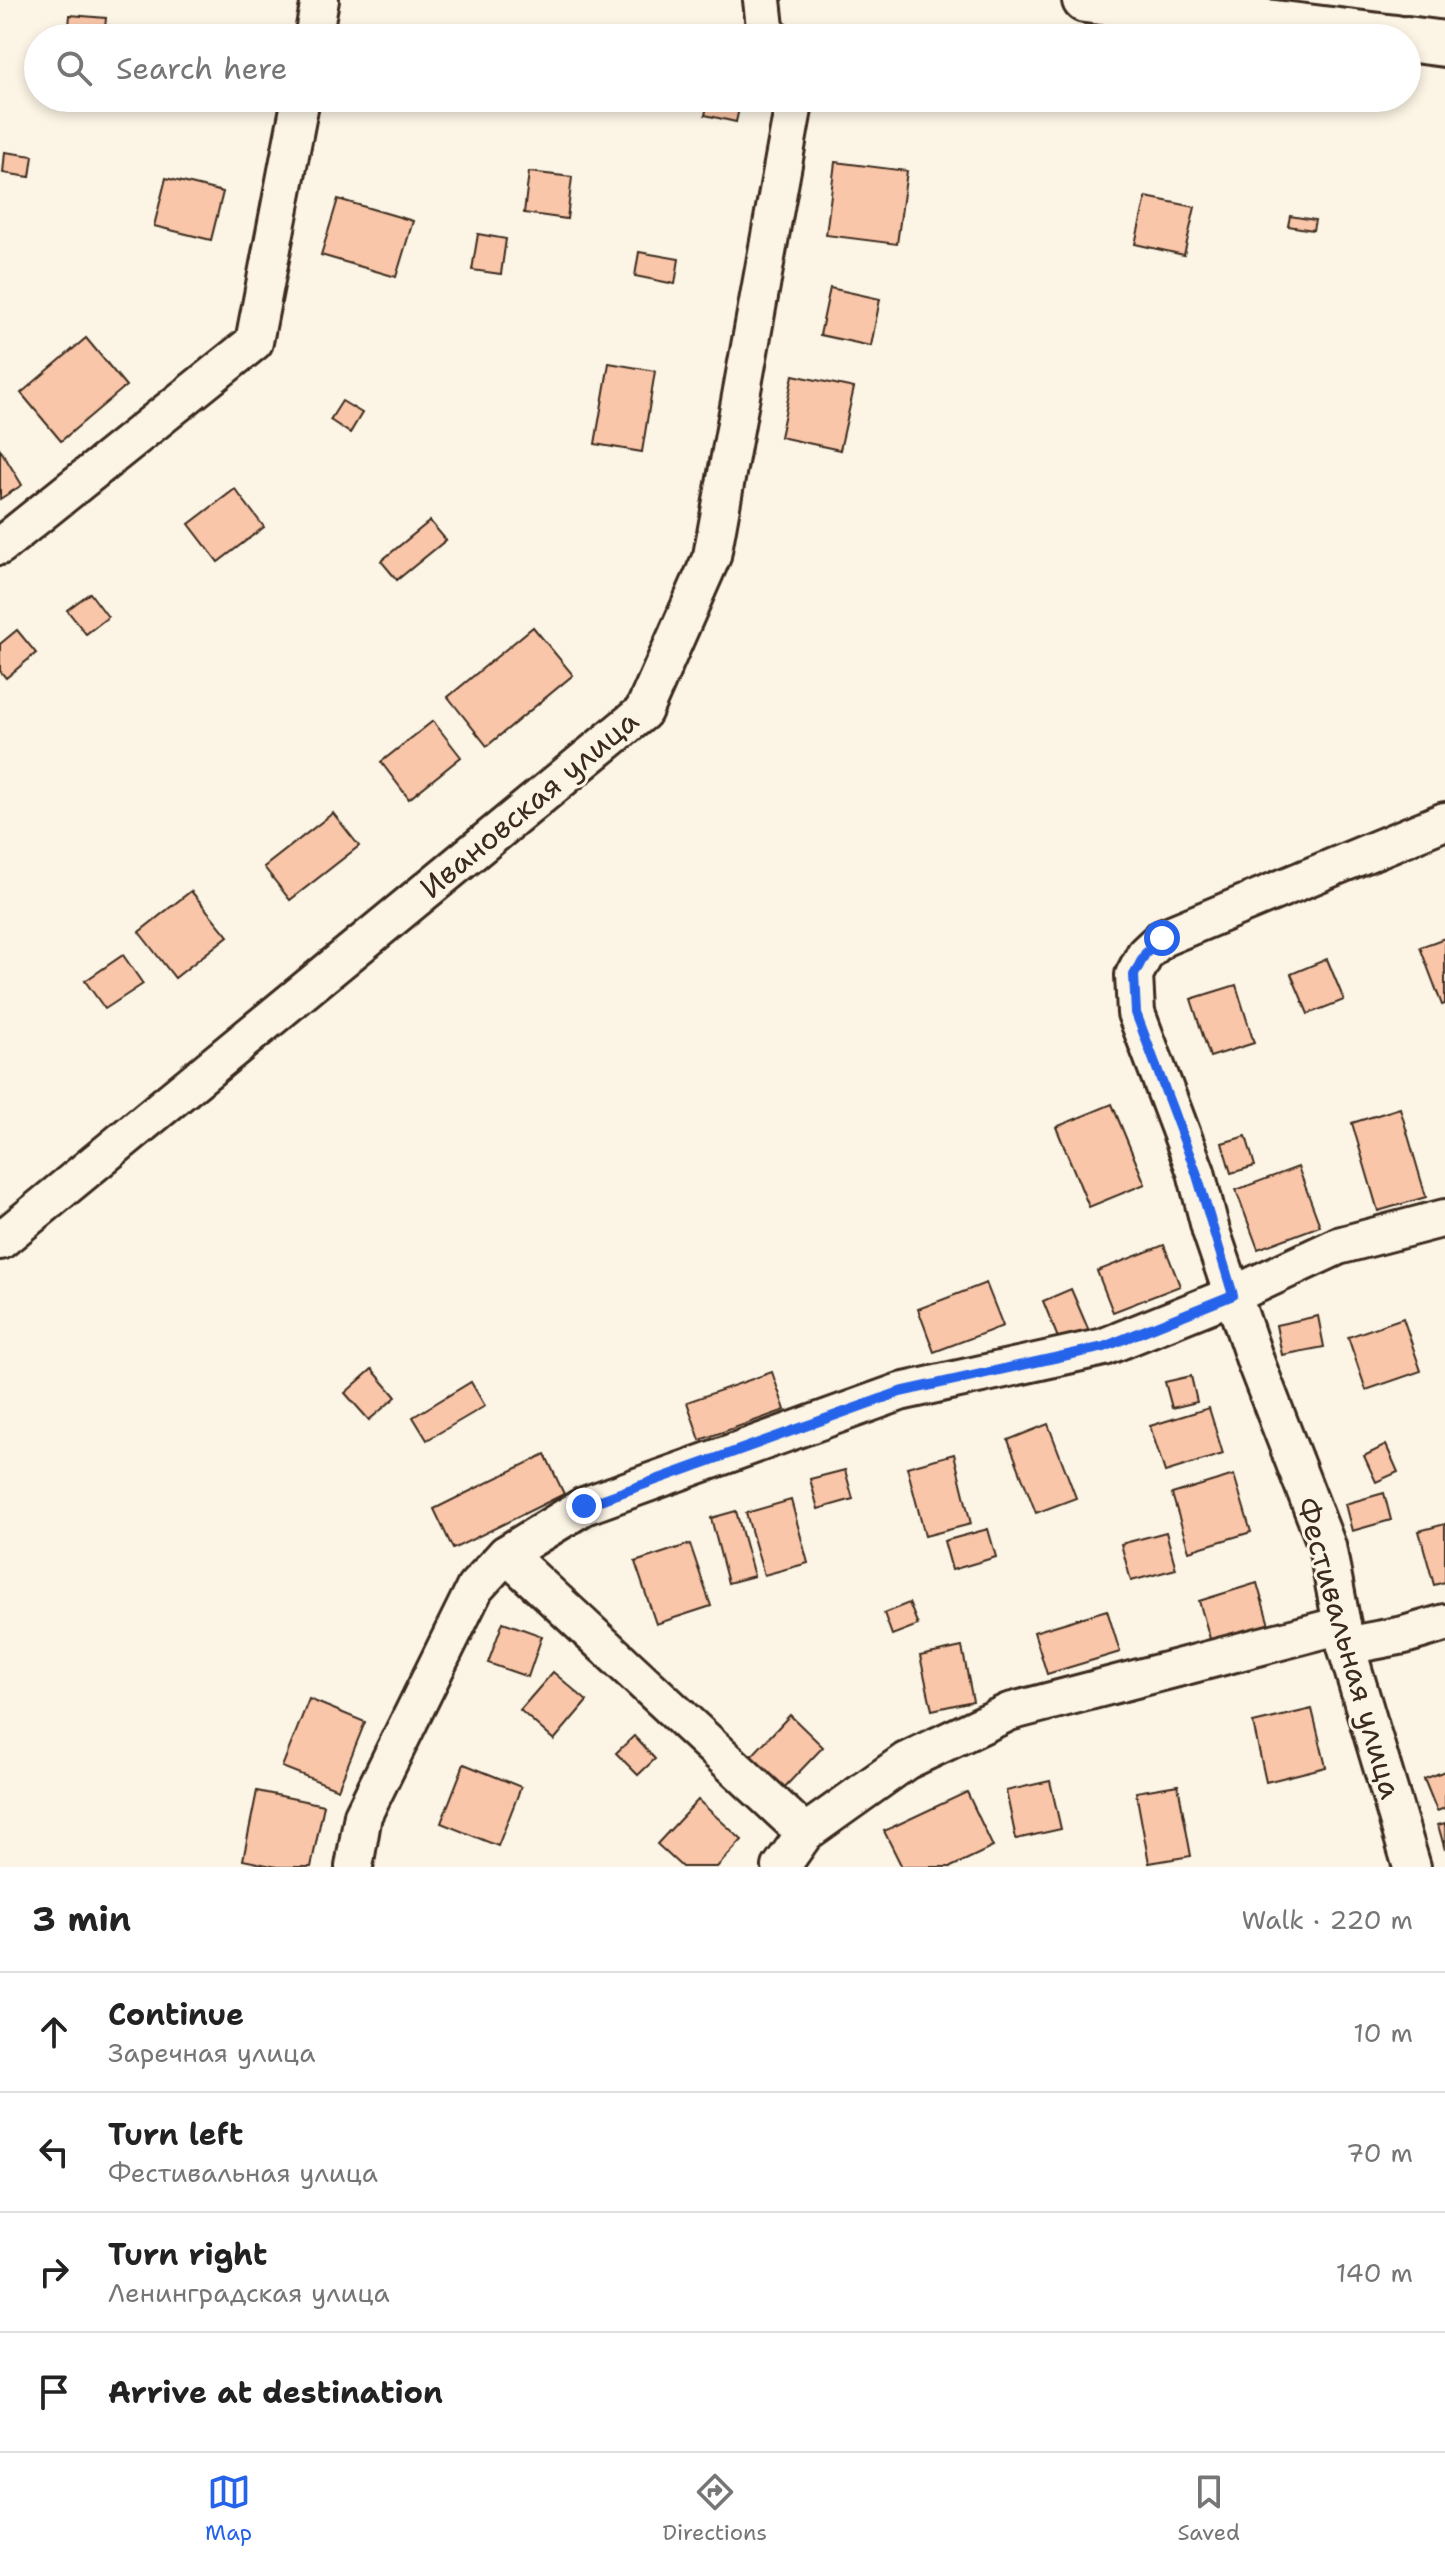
<!DOCTYPE html>
<meta charset="utf-8">
<style>
body{margin:0;font-family:"Shantell Sans",sans-serif;background:#f6f6f6;color:#222}
.stop{position:absolute;width:24px;height:24px;margin:-18px;border:6px solid #2563eb;border-radius:50%;background:#fff}
.stop.end{background:#2563eb;border-color:#fff;box-shadow:0 2px 8px #0008}
.list{margin:0;padding:0;list-style:none}
h2{display:flex;justify-content:space-between;align-items:center;height:104px;margin:0;padding:0 32px;font-size:34px}
h2 small{font-size:26px;font-weight:400;color:#767676}
.list li{display:grid;grid-template-columns:52px 1fr auto;gap:24px;align-items:center;box-sizing:border-box;height:120px;padding:0 32px;border-top:2px solid #e0e0e0}
.list b{display:block;font-size:30px;white-space:nowrap}
.list p{margin:0;font-size:26px;white-space:nowrap;color:#767676}
.list em{font-size:26px;font-style:normal;color:#767676}
.icon{flex:none;width:44px;height:44px;fill:none;stroke:currentColor;stroke-width:2;stroke-linecap:round;stroke-linejoin:round}
.map{position:relative;flex:none;width:1445px;height:1867px;overflow:hidden}
.search{position:absolute;background:#fff;box-shadow:0 4px 12px #0003;left:24px;right:24px;top:24px;height:88px;display:flex;align-items:center;gap:20px;box-sizing:border-box;padding:0 28px;border-radius:44px;color:#767676;font-size:30px}
.sheet{height:584px;background:#fff}
nav{display:flex;justify-content:space-around;align-items:center;box-sizing:border-box;height:112px;border-top:2px solid #e0e0e0;background:#fff;font-size:22px;color:#767676}
nav a{display:grid;justify-items:center;gap:4px}
nav .on{color:#2563eb}
.map>svg:first-child{display:block}
</style>
<div class="map">
<svg width="1445" height="1867" viewBox="0 0 1445 1867">
<rect width="100%" height="100%" fill="#fcf5e5"/>
<filter id="ink" filterUnits="userSpaceOnUse"><feTurbulence type="fractalNoise" baseFrequency=".0125" numOctaves="2"/><feDisplacementMap in="SourceGraphic" scale="16" xChannelSelector="R" yChannelSelector="G"/><feConvolveMatrix kernelMatrix="1 2 1 2 8 2 1 2 1" color-interpolation-filters="sRGB"/></filter>
<g filter="url(#ink)">
<g fill="#f9c6a9" stroke="#3b2a1e" stroke-width="2">
<polygon points="70,15 106,18 104,38 68,38"/>
<polygon points="389,98 457,98 456,106"/>
<polygon points="709,98 740,104 736,122 705,115"/>
<polygon points="5,152 33,156 30,177 3,173"/>
<polygon points="835,162 907,171 897,244 826,235"/>
<polygon points="529,172 572,177 567,219 524,213"/>
<polygon points="166,178 223,192 211,240 154,226"/>
<polygon points="1146,197 1195,207 1184,255 1135,244"/>
<polygon points="338,199 413,221 396,277 321,255"/>
<polygon points="1290,216 1315,220 1313,230 1288,226"/>
<polygon points="478,234 506,239 501,274 472,270"/>
<polygon points="639,252 679,259 675,284 635,276"/>
<polygon points="830,288 880,299 871,346 820,335"/>
<polygon points="86,338 126,386 61,441 21,393"/>
<polygon points="609,363 655,371 642,452 595,444"/>
<polygon points="793,375 854,388 840,450 780,437"/>
<polygon points="342,401 362,413 350,433 330,420"/>
<polygon points="0,449 22,485 0,499"/>
<polygon points="235,489 264,527 218,562 189,524"/>
<polygon points="430,521 446,540 397,580 381,561"/>
<polygon points="90,593 108,617 86,634 67,610"/>
<polygon points="533,627 573,675 487,746 448,697"/>
<polygon points="17,630 36,653 6,678 0,671 0,644"/>
<polygon points="433,721 461,757 409,799 381,762"/>
<polygon points="333,813 359,846 290,900 264,867"/>
<polygon points="191,891 228,936 175,978 139,932"/>
<polygon points="1445,938 1445,1004 1442,1005 1420,947"/>
<polygon points="123,955 143,984 105,1009 85,981"/>
<polygon points="1327,959 1344,1000 1308,1014 1291,974"/>
<polygon points="1236,985 1254,1043 1210,1057 1191,999"/>
<polygon points="1112,1104 1145,1184 1089,1207 1056,1127"/>
<polygon points="1400,1108 1426,1197 1378,1211 1352,1123"/>
<polygon points="1246,1136 1255,1166 1231,1173 1222,1143"/>
<polygon points="1298,1167 1320,1226 1258,1249 1236,1190"/>
<polygon points="1164,1245 1180,1286 1113,1312 1097,1271"/>
<polygon points="986,1283 1003,1326 934,1352 918,1309"/>
<polygon points="1071,1289 1089,1331 1060,1343 1043,1301"/>
<polygon points="1318,1316 1324,1347 1282,1355 1276,1325"/>
<polygon points="1403,1318 1421,1371 1366,1390 1348,1337"/>
<polygon points="372,1369 396,1397 369,1420 345,1393"/>
<polygon points="772,1372 785,1410 700,1440 687,1402"/>
<polygon points="1191,1376 1197,1402 1172,1408 1165,1382"/>
<polygon points="471,1382 485,1406 427,1440 413,1417"/>
<polygon points="1209,1408 1223,1454 1165,1472 1150,1426"/>
<polygon points="1048,1424 1076,1498 1036,1513 1008,1440"/>
<polygon points="1386,1445 1398,1472 1376,1482 1364,1456"/>
<polygon points="545,1454 564,1494 453,1549 434,1509"/>
<polygon points="954,1454 971,1524 925,1536 907,1467"/>
<polygon points="845,1470 853,1499 818,1509 810,1479"/>
<polygon points="1234,1475 1251,1532 1189,1551 1172,1494"/>
<polygon points="1384,1493 1391,1520 1352,1531 1345,1504"/>
<polygon points="791,1500 808,1563 764,1575 746,1513"/>
<polygon points="736,1511 754,1576 728,1583 711,1518"/>
<polygon points="1445,1524 1445,1582 1434,1585 1419,1531"/>
<polygon points="988,1529 996,1557 952,1570 944,1541"/>
<polygon points="1166,1532 1176,1569 1131,1581 1121,1544"/>
<polygon points="690,1544 711,1606 656,1624 635,1562"/>
<polygon points="1257,1583 1269,1625 1211,1642 1199,1601"/>
<polygon points="909,1603 918,1625 892,1635 884,1613"/>
<polygon points="1107,1610 1120,1652 1047,1674 1034,1632"/>
<polygon points="503,1622 542,1636 528,1677 488,1663"/>
<polygon points="962,1647 973,1701 932,1710 920,1656"/>
<polygon points="553,1672 587,1701 554,1740 520,1710"/>
<polygon points="309,1699 365,1722 338,1789 282,1767"/>
<polygon points="1312,1709 1326,1767 1266,1782 1253,1723"/>
<polygon points="790,1715 823,1747 779,1793 746,1762"/>
<polygon points="634,1736 655,1759 638,1775 616,1753"/>
<polygon points="464,1764 521,1787 498,1846 441,1823"/>
<polygon points="1445,1771 1445,1808 1437,1811 1424,1779"/>
<polygon points="1050,1781 1061,1829 1016,1839 1006,1791"/>
<polygon points="1178,1785 1191,1856 1149,1863 1136,1792"/>
<polygon points="257,1791 324,1805 311,1867 277,1867 243,1860"/>
<polygon points="967,1792 993,1847 951,1867 902,1867 884,1831"/>
<polygon points="698,1800 742,1840 717,1867 682,1867 657,1844"/>
<polygon points="1445,1823 1445,1850 1438,1825"/>
</g>
<g fill="none" stroke-linecap="round" stroke-linejoin="round">
<defs>
<g id="street">
<polyline points="762,0 765,27 771,38"/>
<polyline points="313,38 320,0"/>
<polyline points="0,546 254,342 301,98"/>
<polyline points="0,1241 643,712 712,556 795,98"/>
<polyline points="506,1554 805,1833"/>
<polyline points="1346,1646 1404,1635 1445,1623"/>
<polyline points="354,1867 363,1815 475,1588 506,1554 584,1506 900,1392 1104,1347 1233,1295 1338,1246 1445,1218"/>
<polyline points="781,1867 805,1833 906,1761 1009,1712 1342,1625"/>
<polyline points="1412,1867 1346,1646 1327,1546 1256,1363 1211,1231 1196,1172 1136,1013 1134,975 1145,954 1162,938 1445,821"/>
</g>
<g id="secondary">
<polyline points="1085,0 1396,38"/>
<polyline points="1407,39 1445,44"/>
</g>
</defs>
<use href="#street" stroke="#3b2a1e" stroke-width="42"/>
<use href="#secondary" stroke="#3b2a1e" stroke-width="50"/>
<use href="#street" stroke="#fcf5e5" stroke-width="36"/>
<use href="#secondary" stroke="#fcf5e5" stroke-width="44"/>
</g>
</g>
<g fill="none" stroke-linecap="round" stroke-linejoin="round" filter="url(#ink)">
<polyline stroke="#2563eb" stroke-width="10" points="584,1506 900,1392 1104,1347 1233,1295 1196,1172 1136,1013 1134,975 1145,954 1162,938"/>
</g>
<g text-anchor="middle" dominant-baseline="central" stroke-width="6" stroke-linejoin="round" paint-order="stroke">
<g font-size="30" fill="#3b2a1e" stroke="#fcf5e5">
<text transform="translate(529 804) rotate(-40)">Ивановская улица</text>
<text transform="translate(1349 1648) rotate(74)">Фестивальная улица</text>
</g>
</g>
</svg>
<div class="stop" style="left:1162px;top:938px"></div>
<div class="stop end" style="left:584px;top:1506px"></div>
<div class="search"><svg class="icon" aria-label="search" viewBox="0 0 24 24"><circle cx="10" cy="10" r="6"/><path d="M15 15l6 6"/></svg>Search here</div>
</div>
<section class="sheet">
<h2>3 min<small>Walk · 220 m</small></h2>
<ul class="list">
<li><svg class="icon" aria-label="ahead" viewBox="0 0 24 24"><path d="M12 20V5M6 11l6-6 6 6"/></svg><div><b>Continue</b><p>Заречная улица</p></div><em>10 m</em></li>
<li><svg class="icon" aria-label="left" viewBox="0 0 24 24"><path d="M17 20v-9H6M10 6l-5 5 5 5"/></svg><div><b>Turn left</b><p>Фестивальная улица</p></div><em>70 m</em></li>
<li><svg class="icon" aria-label="right" viewBox="0 0 24 24"><path d="M7 20v-9h11M14 6l5 5-5 5"/></svg><div><b>Turn right</b><p>Ленинградская улица</p></div><em>140 m</em></li>
<li><svg class="icon" aria-label="arrive" viewBox="0 0 24 24"><path d="M6 21V4h12l-3 4 3 4H6"/></svg><div><b>Arrive at destination</b></div></li>
</ul>
</section>
<nav>
<a class="on"><svg class="icon" aria-label="map" viewBox="0 0 24 24"><path d="M3 6l6-2 6 2 6-2v14l-6 2-6-2-6 2zM9 4v14M15 6v14"/></svg>Map</a>
<a><svg class="icon" aria-label="directions" viewBox="0 0 24 24"><path d="M12 3l9 9-9 9-9-9zM9 14v-3h6M13 9l2 2-2 2"/></svg>Directions</a>
<a><svg class="icon" aria-label="saved" viewBox="0 0 24 24"><path d="M7 4h10v16l-5-4-5 4z"/></svg>Saved</a>
</nav>
